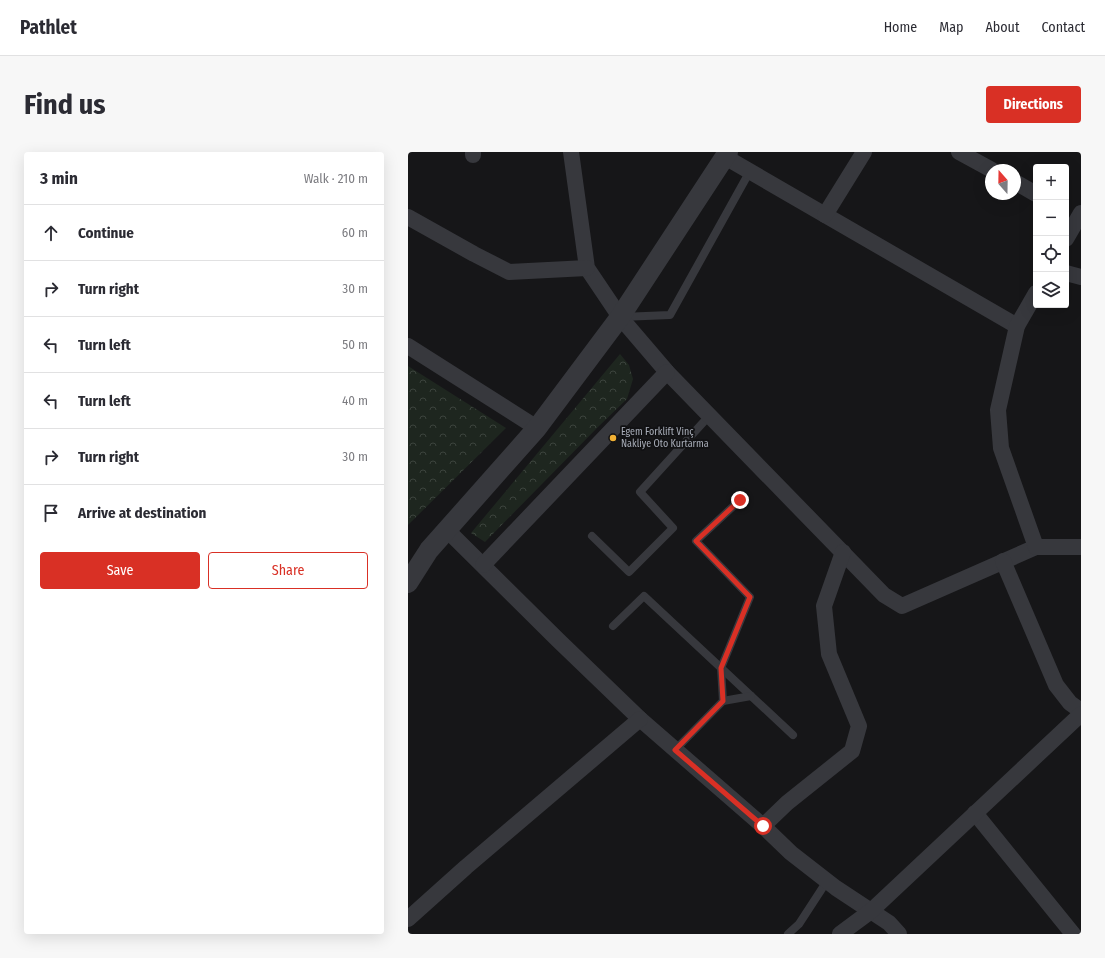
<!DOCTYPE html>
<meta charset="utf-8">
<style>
body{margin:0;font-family:"Fira Sans Condensed",sans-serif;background:#f7f7f7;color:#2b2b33}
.controls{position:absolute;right:12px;top:12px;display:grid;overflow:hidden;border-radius:4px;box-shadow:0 4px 16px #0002}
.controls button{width:36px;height:36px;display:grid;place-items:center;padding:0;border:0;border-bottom:1px solid #e1e1e2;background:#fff;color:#2b2b33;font:20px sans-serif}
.compass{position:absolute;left:577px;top:12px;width:36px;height:36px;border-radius:50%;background:#fff;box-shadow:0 4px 16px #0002;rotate:340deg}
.stop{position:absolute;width:12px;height:12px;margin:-9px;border:3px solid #d93025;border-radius:50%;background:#fff}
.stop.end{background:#d93025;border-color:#fff;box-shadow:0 1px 4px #0008}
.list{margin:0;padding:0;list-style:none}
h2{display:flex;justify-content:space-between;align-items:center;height:52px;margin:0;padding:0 16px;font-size:17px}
h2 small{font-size:13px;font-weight:400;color:#7c7c81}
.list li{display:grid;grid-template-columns:26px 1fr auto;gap:12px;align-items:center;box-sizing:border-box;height:56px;padding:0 16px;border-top:1px solid #e1e1e2}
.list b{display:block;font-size:15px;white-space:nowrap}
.list em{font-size:13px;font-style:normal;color:#7c7c81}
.actions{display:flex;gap:8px;padding:12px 16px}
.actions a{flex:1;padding:9px 0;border:1px solid #d93025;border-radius:4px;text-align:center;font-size:14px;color:#d93025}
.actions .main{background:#d93025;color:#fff}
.icon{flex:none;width:22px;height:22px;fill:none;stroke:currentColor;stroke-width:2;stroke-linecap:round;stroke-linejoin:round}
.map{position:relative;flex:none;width:673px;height:782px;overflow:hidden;border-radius:4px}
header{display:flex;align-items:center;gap:24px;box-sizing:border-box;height:56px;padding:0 20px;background:#fff;border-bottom:1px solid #e1e1e2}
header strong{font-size:19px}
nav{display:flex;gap:22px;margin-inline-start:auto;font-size:14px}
.intro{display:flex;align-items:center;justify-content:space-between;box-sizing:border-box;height:96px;padding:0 24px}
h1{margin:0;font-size:28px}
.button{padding:10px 18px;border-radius:4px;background:#d93025;color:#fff;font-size:14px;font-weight:700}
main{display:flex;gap:24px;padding:0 24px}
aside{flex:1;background:#fff;border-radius:4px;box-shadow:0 4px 16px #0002}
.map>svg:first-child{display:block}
</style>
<header>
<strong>Pathlet</strong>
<nav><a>Home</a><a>Map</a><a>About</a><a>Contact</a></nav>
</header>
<div class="intro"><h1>Find us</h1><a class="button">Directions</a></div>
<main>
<aside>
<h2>3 min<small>Walk · 210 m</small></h2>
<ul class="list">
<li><svg class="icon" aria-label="ahead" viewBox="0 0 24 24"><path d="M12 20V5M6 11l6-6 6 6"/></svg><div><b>Continue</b></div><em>60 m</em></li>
<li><svg class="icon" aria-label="right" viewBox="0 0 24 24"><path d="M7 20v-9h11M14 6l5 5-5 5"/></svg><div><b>Turn right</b></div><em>30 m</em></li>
<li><svg class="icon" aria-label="left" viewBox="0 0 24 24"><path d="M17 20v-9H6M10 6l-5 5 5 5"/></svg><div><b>Turn left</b></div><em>50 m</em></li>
<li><svg class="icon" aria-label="left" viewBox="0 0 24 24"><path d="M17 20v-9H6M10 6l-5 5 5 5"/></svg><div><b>Turn left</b></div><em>40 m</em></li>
<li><svg class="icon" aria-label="right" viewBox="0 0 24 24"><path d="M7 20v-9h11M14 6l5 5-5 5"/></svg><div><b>Turn right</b></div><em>30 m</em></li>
<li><svg class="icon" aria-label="arrive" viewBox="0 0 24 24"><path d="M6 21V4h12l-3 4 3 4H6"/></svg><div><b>Arrive at destination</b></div></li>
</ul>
<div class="actions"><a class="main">Save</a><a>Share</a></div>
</aside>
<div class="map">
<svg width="673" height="782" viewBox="0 0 673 782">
<defs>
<pattern id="park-crowns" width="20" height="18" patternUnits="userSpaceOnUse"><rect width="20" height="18" fill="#1e261f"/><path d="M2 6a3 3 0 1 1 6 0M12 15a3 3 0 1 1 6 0" fill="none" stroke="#3c433d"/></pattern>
</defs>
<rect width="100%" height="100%" fill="#161618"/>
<g fill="url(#park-crowns)">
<polygon points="212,202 221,213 225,227 219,247 190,275 77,390 63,381"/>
<polygon points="0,214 98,276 0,373"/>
</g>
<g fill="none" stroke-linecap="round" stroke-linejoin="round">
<g stroke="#37383d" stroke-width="8">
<polyline points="213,165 262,163 342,19"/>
<polyline points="184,384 221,420 265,376 232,340 301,264"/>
<polyline points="205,474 236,444 385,583"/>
<polyline points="315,549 313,516 342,445 288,389 332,348"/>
<polyline points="267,598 315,549 343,544"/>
<polyline points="380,782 391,772 419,729"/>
</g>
<g stroke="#37383d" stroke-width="16">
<polyline points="65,0 65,3"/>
<polyline points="163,0 179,116 212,165 259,220 476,443 494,454 628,395"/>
<polyline points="551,0 584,18"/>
<polyline points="317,5 609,174"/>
<polyline points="607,30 628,42"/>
<polyline points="417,63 456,0"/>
<polyline points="0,65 66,102 101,120 179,116"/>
<polyline points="658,87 673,61"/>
<polyline points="658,121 673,125"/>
<polyline points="628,141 609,174 590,258 593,296 628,395 673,395"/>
<polyline points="0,194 129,276"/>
<polyline points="39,378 150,488 232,567 355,674 383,701 428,736 481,771 491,782"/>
<polyline points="595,409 648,533 662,551 673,559"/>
<polyline points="75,413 259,220"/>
<polyline points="567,661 665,782"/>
<polyline points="355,674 379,651 444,599 451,574 421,502 416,454 435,400"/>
<polyline points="0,767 58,715 232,567"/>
<polyline points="432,782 463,759 673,562"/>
</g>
<polyline stroke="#37383d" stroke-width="20" points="0,431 21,398 129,276 212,165 320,0"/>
</g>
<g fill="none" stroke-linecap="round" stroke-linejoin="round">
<polyline stroke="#d93025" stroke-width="5" points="332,348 288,389 342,445 313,516 315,549 267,598 355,674"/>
</g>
<circle fill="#f2b134" stroke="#111113" stroke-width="1.5" cx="205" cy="286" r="4"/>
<g text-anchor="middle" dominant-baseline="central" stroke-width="3.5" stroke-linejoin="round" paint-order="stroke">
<g font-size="10" fill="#a8adb8" stroke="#111113" text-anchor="start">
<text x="213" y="280">Egem Forklift Vinç<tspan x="213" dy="12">Nakliye Oto Kurtarma</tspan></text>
</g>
</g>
</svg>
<div class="controls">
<button>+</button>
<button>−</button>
<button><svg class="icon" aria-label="locate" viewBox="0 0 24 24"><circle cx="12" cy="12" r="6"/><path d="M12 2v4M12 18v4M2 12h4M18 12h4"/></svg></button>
<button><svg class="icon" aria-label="layers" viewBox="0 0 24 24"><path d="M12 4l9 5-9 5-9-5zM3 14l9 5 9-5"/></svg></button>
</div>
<svg class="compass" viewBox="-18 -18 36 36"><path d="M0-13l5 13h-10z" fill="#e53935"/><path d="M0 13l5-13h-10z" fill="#7c7c81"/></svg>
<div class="stop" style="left:355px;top:674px"></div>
<div class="stop end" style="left:332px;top:348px"></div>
</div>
</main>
